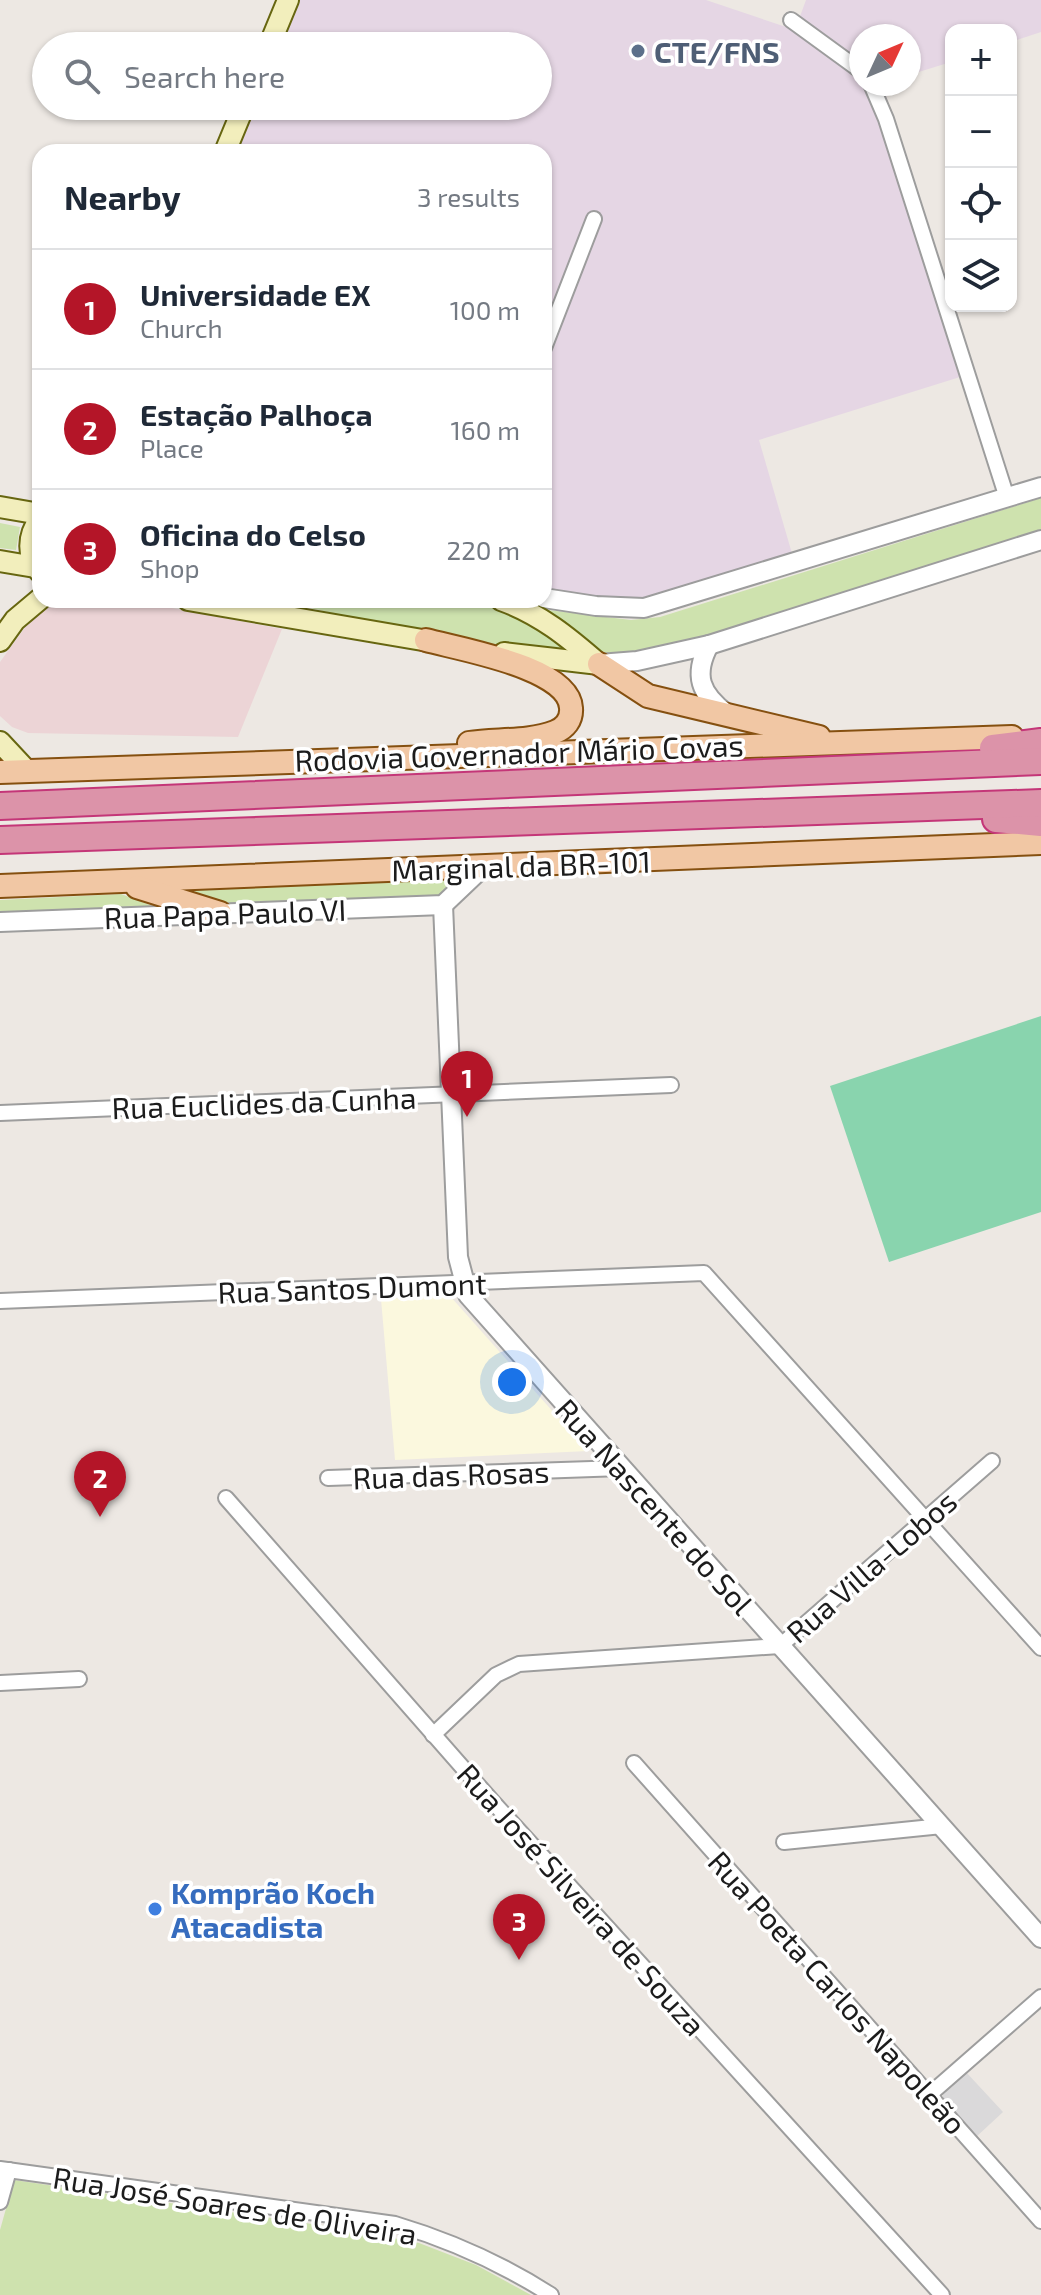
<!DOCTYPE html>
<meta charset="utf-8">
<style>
body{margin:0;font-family:"Exo 2",sans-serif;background:#f6f6f7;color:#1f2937}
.controls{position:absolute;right:24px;top:24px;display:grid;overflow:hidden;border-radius:16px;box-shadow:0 2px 6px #0004}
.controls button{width:72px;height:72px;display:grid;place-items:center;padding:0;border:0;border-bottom:2px solid #e0e1e3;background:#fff;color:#1f2937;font:40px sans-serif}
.compass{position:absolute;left:849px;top:24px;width:72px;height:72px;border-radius:50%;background:#fff;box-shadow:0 2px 6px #0004;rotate:46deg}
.you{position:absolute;left:512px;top:1382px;width:28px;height:28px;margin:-20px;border:6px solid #fff;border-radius:50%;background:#1a73e8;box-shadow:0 0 0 12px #1a73e833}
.badge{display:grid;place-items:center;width:52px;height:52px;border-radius:50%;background:#b41528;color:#fff;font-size:26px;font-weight:700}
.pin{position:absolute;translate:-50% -66px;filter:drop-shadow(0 2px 4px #0008)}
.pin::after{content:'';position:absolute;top:42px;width:28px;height:24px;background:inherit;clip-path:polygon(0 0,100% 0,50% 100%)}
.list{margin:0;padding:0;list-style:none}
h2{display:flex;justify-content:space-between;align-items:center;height:104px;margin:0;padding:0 32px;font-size:34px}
h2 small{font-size:26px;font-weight:400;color:#747a83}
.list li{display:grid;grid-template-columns:52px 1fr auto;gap:24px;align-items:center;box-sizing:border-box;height:120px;padding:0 32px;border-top:2px solid #e0e1e3}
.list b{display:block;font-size:30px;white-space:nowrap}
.list p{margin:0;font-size:26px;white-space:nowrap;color:#747a83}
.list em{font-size:26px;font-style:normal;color:#747a83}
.icon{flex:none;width:44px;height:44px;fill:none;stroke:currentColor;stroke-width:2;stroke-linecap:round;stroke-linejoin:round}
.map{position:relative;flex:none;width:1041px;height:2295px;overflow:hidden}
.search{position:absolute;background:#fff;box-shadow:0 2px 6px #0004;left:32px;top:32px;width:520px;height:88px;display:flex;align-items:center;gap:20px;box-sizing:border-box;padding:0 28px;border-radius:44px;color:#747a83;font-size:30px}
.panel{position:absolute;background:#fff;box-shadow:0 2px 6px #0004;left:32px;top:144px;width:520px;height:464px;border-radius:24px}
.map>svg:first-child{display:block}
</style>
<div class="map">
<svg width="1041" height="2295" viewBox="0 0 1041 2295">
<rect width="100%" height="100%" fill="#ede8e3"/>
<polygon fill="#dad9da" points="965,2071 1003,2112 976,2137 942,2100 944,2091"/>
<polygon fill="#ecd4d6" points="50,600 130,600 282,629 238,737 28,733 12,727 0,716 0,662 39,608"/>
<polygon fill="#e5d6e4" points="297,0 706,0 795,30 806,0 1041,0 1041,32 1011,42 1011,30 951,30 951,62 909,75 909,36 861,36 861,84 883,84 960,377 759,440 793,557 643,600 626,601 544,589 544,152 234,152 253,106 538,106 538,46 278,46"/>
<polygon fill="#fbf8de" points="450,1296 588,1451 395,1460 381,1299"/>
<g fill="#cee2ae">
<polygon points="1041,498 1041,534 735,633 603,659 548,610 631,620 660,617"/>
<polygon points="0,523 20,527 16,550 0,548"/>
<polygon points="276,600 480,600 504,605 585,659 413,632"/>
<polygon points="462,880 437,901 227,905 167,886"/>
<polygon points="121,894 168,912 0,918 0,900"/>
<polygon points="14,2180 346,2229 419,2243 476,2265 531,2295 0,2295 0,2230"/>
</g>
<polygon fill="#89d4ae" points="1041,1016 1041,1212 889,1262 830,1086"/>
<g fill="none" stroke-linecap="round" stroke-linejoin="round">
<defs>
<g id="minor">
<polyline points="791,20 861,71"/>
<polyline points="871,84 886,119 1007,498"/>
<polyline points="544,348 594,219"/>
<polyline points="0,1113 671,1085"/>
<polyline points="0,1301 704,1273 1041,1648"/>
<polyline points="328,1478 622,1468"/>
<polyline points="226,1498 492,1801 942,2295"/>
<polyline points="0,1683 79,1679"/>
<polyline points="433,1735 496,1675 519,1664 780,1646 992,1461"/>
<polyline points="634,1763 1041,2221"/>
<polyline points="784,1842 942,1826"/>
<polyline points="929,2095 1041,1997"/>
<path d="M 0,2169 L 395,2224 C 452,2241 501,2263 551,2295"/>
<polyline points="0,2202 9,2170"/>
</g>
<g id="tertiary">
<polyline points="544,598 596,606 644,608 1041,487"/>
<path d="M 709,645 C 693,675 700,694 727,714"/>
<polyline points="599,664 637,661 709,645 1041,540"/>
<polyline points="443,905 458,1257 468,1295 1041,1938"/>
<polyline points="0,922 443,905 483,867"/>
</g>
<g id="secondary">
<polyline points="269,46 288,0"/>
<polyline points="225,152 244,106"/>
<polyline points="0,507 40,514"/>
<path d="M 40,519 C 27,536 27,556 40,572"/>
<polyline points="0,561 35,567"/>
<polyline points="188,600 440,643"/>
<path d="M 501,600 C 540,614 568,637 599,664"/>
<polyline points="0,641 15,620 40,599"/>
<polyline points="504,653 599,664"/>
<polyline points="0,742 27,771"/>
</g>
<g id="primary">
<path d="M 426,640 C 458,649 569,667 571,708 C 572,720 565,728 555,732 C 529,742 496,739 469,743"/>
<polyline points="599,664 648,696 819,737"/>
<polyline points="0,772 1012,737"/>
<polyline points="0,886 1041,843"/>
<polyline points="137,887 220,913"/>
</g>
<g id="motorway">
<polyline points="993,748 1041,742"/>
<polyline points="0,806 1041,761"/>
<polyline points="996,819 1041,823"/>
<polyline points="0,840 1041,803"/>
</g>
</defs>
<use href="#minor" stroke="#9d9d9d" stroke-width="18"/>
<use href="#tertiary" stroke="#9d9d9d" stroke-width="22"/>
<use href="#secondary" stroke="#676610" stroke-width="24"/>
<use href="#primary" stroke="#855010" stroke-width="26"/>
<use href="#motorway" stroke="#c43678" stroke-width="30"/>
<use href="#minor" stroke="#fff" stroke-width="14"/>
<use href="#tertiary" stroke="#fff" stroke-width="18"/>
<use href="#secondary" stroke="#f2eebc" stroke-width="20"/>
<use href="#primary" stroke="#f1c7a4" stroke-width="22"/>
<use href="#motorway" stroke="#dc93a9" stroke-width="26"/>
</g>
<circle fill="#5c6f8a" stroke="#fff" stroke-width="3" cx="638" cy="51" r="8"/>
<circle fill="#3f7fe0" stroke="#fff" stroke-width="3" cx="155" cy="1909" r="8"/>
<g text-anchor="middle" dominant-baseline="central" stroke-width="7" stroke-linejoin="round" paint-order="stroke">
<g font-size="30" font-weight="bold" fill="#4e5e75" stroke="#fff" text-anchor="start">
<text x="654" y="51">CTE/FNS</text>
</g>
<g font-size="30" fill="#1c1c1c" stroke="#fff">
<text transform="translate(519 752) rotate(-2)">Rodovia Governador Mário Covas</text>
<text transform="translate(521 865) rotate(-2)">Marginal da BR-101</text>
<text transform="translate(225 913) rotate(-2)">Rua Papa Paulo VI</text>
<text transform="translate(264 1102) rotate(-2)">Rua Euclides da Cunha</text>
<text transform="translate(352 1287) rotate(-2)">Rua Santos Dumont</text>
<text transform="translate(451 1474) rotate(-2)">Rua das Rosas</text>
<text transform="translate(655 1506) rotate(48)">Rua Nascente do Sol</text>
<text transform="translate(871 1566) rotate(-41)">Rua Villa-Lobos</text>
<text transform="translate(582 1899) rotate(48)">Rua José Silveira de Souza</text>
<text transform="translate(838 1992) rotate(48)">Rua Poeta Carlos Napoleão</text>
<text transform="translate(235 2205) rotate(9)">Rua José Soares de Oliveira</text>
</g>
<g font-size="30" font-weight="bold" fill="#366cbe" stroke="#fff" text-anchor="start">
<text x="171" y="1892">Komprão Koch<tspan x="171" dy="34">Atacadista</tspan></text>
</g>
</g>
</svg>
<div class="controls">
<button>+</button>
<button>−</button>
<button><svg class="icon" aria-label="locate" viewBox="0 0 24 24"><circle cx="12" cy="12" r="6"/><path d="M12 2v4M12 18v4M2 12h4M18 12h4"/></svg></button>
<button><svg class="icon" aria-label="layers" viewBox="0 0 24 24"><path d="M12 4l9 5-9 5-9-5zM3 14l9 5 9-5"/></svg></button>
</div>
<svg class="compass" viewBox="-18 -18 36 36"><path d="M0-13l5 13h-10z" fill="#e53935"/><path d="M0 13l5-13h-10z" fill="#747a83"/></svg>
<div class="you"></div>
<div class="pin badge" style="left:467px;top:1117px">1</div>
<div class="pin badge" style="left:100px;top:1517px">2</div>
<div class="pin badge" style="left:519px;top:1960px">3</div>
<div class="search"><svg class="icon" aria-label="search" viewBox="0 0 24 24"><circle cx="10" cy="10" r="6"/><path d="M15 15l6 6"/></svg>Search here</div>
<section class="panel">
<h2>Nearby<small>3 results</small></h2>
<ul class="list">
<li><span class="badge">1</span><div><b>Universidade EX</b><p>Church</p></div><em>100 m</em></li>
<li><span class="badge">2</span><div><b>Estação Palhoça</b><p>Place</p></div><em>160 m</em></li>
<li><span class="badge">3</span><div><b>Oficina do Celso</b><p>Shop</p></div><em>220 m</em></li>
</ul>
</section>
</div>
